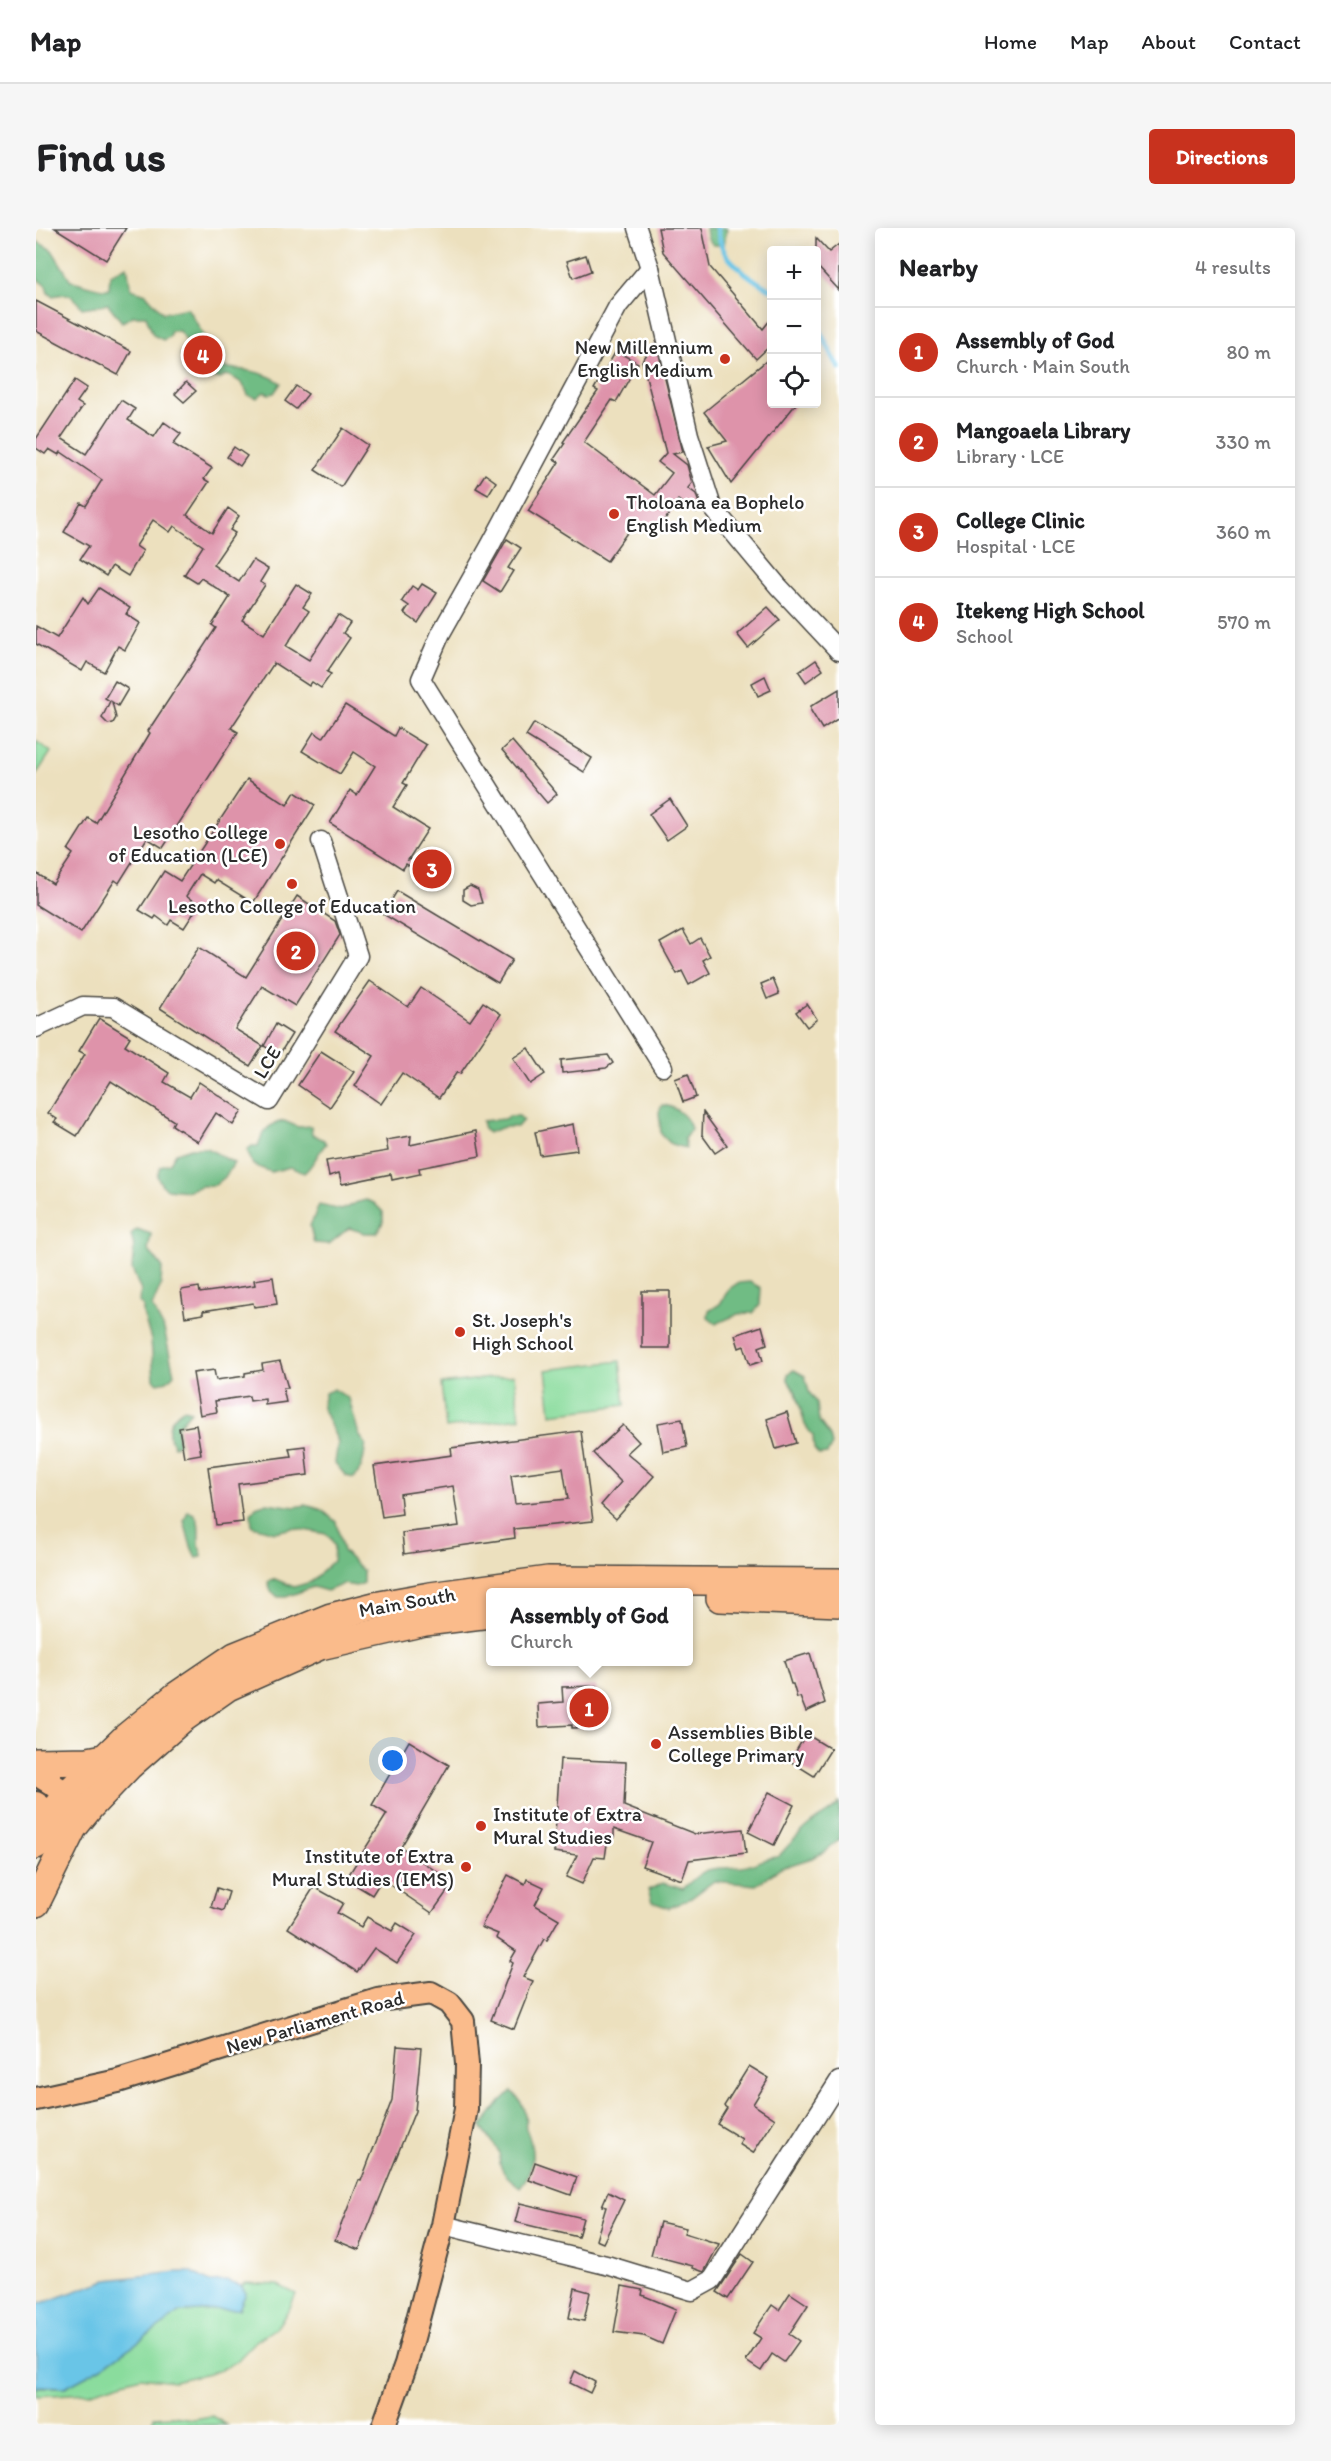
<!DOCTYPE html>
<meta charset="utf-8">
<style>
body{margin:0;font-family:Itim,sans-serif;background:#f6f6f6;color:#202124}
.controls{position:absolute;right:18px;top:18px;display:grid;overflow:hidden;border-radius:6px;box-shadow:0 3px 15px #0003}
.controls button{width:54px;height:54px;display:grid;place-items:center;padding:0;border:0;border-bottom:2px solid #e0e0e0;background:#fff;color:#202124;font:30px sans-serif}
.you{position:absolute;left:357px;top:1533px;width:21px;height:21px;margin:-15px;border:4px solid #fff;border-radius:50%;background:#1a73e8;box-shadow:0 0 0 9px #1a73e833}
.badge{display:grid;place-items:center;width:39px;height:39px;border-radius:50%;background:#c8321e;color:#fff;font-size:20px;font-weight:700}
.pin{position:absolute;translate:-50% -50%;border:3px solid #fff;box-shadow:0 2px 6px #0006}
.popup{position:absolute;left:450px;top:1360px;width:207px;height:78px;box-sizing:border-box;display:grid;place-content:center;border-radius:6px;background:#fff;filter:drop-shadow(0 2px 4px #0005);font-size:20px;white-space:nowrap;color:#757577}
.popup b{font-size:22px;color:#202124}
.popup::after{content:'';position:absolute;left:50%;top:100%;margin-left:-12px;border:12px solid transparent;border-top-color:#fff}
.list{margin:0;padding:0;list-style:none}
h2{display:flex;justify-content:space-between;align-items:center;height:78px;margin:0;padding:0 24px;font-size:26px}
h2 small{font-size:20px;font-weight:400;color:#757577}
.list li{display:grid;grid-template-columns:39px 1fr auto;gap:18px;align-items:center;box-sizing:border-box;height:90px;padding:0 24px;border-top:2px solid #e0e0e0}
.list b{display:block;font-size:22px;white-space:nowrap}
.list p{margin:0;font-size:20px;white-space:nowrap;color:#757577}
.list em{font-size:20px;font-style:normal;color:#757577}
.icon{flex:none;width:33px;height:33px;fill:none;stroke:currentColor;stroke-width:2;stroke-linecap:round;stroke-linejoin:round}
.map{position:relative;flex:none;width:803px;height:2197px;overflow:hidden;border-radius:6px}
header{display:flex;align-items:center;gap:36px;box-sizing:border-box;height:84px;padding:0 30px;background:#fff;border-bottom:2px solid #e0e0e0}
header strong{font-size:28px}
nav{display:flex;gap:33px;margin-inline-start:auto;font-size:21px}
.intro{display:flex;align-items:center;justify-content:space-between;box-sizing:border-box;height:144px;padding:0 36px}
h1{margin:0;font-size:42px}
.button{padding:15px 27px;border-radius:6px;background:#c8321e;color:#fff;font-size:21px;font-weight:700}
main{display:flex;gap:36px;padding:0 36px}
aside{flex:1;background:#fff;border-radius:6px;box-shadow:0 3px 15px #0003}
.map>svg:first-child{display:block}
</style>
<header>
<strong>Map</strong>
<nav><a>Home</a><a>Map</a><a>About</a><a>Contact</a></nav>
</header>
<div class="intro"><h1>Find us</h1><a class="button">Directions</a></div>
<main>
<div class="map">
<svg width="803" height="2197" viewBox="0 0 803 2197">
<rect width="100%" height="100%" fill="#fff"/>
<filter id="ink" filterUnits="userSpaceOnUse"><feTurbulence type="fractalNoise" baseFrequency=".0167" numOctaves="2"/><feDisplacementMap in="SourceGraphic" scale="12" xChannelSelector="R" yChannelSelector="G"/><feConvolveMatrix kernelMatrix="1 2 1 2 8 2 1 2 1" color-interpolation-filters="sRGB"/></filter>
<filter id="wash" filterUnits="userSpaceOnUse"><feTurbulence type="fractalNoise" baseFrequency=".008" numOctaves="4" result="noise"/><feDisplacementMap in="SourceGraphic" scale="24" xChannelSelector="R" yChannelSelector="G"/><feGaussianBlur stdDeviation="1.35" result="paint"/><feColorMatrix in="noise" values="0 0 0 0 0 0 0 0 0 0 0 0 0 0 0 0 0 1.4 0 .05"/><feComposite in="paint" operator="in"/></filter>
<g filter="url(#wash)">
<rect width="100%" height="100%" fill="#ece0be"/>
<g fill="#8adc9d" stroke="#5a8464" stroke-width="1.5">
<polygon points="0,513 15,524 0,547"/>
<polygon points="584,1133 589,1177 515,1186 510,1142"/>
<polygon points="478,1147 484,1190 410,1200 405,1156"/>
<polygon points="210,2055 242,2057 260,2066 253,2082 241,2099 220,2113 201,2133 182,2143 138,2153 104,2149 52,2165 0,2168 0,2159 29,2159 66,2139 145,2084 203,2081 210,2065 205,2058"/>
<polygon points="136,2188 157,2191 176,2188 191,2197 116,2197 117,2189"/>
</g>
<g fill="#6fbc84" stroke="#4d7458" stroke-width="1.5">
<polygon points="670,0 691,0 688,17 677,17 671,9"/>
<path d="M 0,13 L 16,22 L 35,53 C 48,55 60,62 73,61 L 74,47 L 91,38 L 95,61 L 110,66 L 127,85 L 151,80 C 166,100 172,123 189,140 C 207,141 231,145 245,155 L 238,165 L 233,166 L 228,164 L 221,170 L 212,167 C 208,155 202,151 190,147 L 184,151 L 178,149 L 169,151 L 165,146 L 168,141 L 164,135 L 158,132 L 153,140 L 148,137 L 145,126 L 151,121 L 150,112 L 143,103 L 135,103 L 133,109 L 127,112 L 117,107 L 110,88 L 97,88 L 86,94 L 72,76 L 46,80 C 37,66 32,64 17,68 L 12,65 L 10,58 L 0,50 Z"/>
<path d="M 626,877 C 639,878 652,888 655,901 L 648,911 L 650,920 L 635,916 L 625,906 L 623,884 Z"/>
<polygon points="473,888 483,888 487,892 481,899 468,899 452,905 448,901 446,893 468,891"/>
<path d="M 248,893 L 262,899 L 275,898 L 276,906 L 288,912 L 290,916 C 281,925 279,936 268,945 L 254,939 L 235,944 L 217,937 L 211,922 L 216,918 L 222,918 C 227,903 232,896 248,893 Z"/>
<polygon points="155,920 171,920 198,935 189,949 179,957 166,958 151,963 132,961 126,957 121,948 124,938 134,935 140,925"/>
<polygon points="330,972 338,975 347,984 347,994 341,1005 329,1005 313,1000 293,1016 278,1015 274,998 283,977 306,982 319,975"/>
<polygon points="101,1001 115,1006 112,1022 126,1038 125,1057 116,1079 128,1101 138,1146 131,1153 122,1155 118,1151 115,1112 107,1085 107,1078 103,1074 105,1063 96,1041 98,1019 95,1006"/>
<polygon points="714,1054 725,1060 724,1077 717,1085 702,1086 680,1096 672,1090 673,1083 684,1076 693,1061 702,1055"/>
<polygon points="758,1142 769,1148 773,1164 781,1175 783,1193 794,1208 796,1217 791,1226 783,1227 778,1221 777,1208 769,1197 760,1164 752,1152 752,1146"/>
<path d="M 298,1161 L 313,1171 L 323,1207 L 330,1216 C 328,1229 327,1240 318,1250 L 310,1248 L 299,1235 L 302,1214 L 286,1179 L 289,1165 Z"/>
<path d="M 147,1181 L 155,1183 L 141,1199 L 143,1216 L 138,1218 C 128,1204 133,1190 147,1181 Z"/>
<polygon points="231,1275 259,1279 270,1277 286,1282 300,1294 307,1323 327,1343 327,1355 320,1358 307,1356 291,1363 277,1359 250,1369 242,1369 235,1363 232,1354 239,1351 258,1359 275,1354 297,1333 298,1318 295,1311 290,1306 257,1300 239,1304 216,1298 215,1286 220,1279"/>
<path d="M 152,1283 L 158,1286 C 165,1294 162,1304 163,1314 C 163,1321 166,1322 166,1329 L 161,1330 C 153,1320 152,1305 148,1293 Z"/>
<path d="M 803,1575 L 803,1612 L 788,1624 L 776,1630 L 745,1640 L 720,1657 L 678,1653 L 655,1670 L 633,1680 L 616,1674 L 612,1662 L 627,1655 L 647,1661 C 673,1635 672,1642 706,1639 C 719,1637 729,1629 742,1629 C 754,1616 765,1602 780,1592 C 789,1586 796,1584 803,1575 Z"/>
<path d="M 476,1863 C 483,1870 488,1877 489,1887 C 490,1892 489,1897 490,1901 C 499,1920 499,1942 484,1959 C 471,1949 461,1942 464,1925 L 445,1899 L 464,1874 Z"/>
</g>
<polygon fill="#69c5e7" stroke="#4a7889" stroke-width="1.5" points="141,2044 156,2044 174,2054 190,2053 205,2058 210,2065 203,2081 145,2084 66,2139 29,2159 0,2158 0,2077 71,2052"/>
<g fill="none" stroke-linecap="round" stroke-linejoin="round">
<g stroke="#69c5e7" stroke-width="5">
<path d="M 681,0 C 683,7 684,16 688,23 C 696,37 721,55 736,62"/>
<polyline points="780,96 803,140"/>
</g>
</g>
<g id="blocks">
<g fill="#de93aa" fill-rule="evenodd">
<polygon points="19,0 90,0 70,32"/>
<polygon points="622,0 666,0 674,39 727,101 735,91 735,117 720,131 627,24"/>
<polygon points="780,10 793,24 803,16 803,62 780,37"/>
<polygon points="550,27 555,43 537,50 531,33"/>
<polygon points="0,73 95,123 82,147 0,103"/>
<polygon points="620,114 647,224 637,226 651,237 656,255 652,260 660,266 664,279 660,284 642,272 620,306 600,292 571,333 492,283 523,234 518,231 529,215 527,214 562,163 558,161 580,123 602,135 580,174 576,172 548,214 619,267 636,245 622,234 630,225 606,133"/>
<polygon points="735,129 735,176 760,176 695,256 672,218 691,213 668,184"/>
<polygon points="39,152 51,160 41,174 47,178 25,210 50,226 85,172 99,181 92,192 118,209 128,194 145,206 137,216 176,240 168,251 173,254 151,287 176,305 192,280 203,288 194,302 199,305 177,337 203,354 217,332 232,341 224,354 229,357 206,392 228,406 260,356 276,366 267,379 273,383 250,418 273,432 302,387 314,395 307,405 314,410 291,444 295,446 285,460 276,454 273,458 238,435 195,500 202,504 127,620 111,610 83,655 79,652 45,705 0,677 0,645 17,656 37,626 32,622 52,590 60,595 114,505 112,503 180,400 176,397 194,369 165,350 161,355 148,347 167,318 138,298 134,304 117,292 100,318 107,323 92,348 76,338 70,348 44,331 53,318 28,304 45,275 50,278 66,252 25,224 23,227 13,221 9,226 0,220 0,211"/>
<polygon points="150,154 160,163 148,174 139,166"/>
<polygon points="260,158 272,166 260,181 249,173"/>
<polygon points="307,200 332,217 305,259 279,242"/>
<polygon points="198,219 211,228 204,238 191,229"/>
<polygon points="449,246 460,254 452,267 440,260"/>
<polygon points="471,311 485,320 472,340 477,343 464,364 447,353"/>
<polygon points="386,356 401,365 382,395 368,385 373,378 366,373 376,358 382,362"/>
<polygon points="63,360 94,380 90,386 104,395 89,422 82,418 68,444 51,434 46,443 0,416 0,398 21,410 47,369 52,376"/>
<polygon points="732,379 744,392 712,420 701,406"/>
<polygon points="780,432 787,442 770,454 763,444"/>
<polygon points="729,448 735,462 722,468 716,455"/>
<polygon points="79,453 92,461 82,478 76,474 80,490 77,495 72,496 66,490 74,473 69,470"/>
<polygon points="803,461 803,490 786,501 775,483 775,478"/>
<polygon points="309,477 358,508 362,500 390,517 367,555 371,557 357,579 392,601 372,632 395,629 408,638 411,648 398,652 370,636 367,641 294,595 314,562 321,567 339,538 318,524 304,546 266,523 278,504 287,510"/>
<polygon points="498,495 556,530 548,544 490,508"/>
<polygon points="476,513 521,566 511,575 466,522"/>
<polygon points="211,551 251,577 259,564 279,577 217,675 180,652 178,655 164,646 150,668 163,677 148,700 135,692 132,697 120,688 118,691 103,682 128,643 144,653"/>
<polygon points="634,571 651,598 631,612 613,586"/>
<polygon points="434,658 442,662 446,675 435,677 427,672 427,662"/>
<polygon points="361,663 476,732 462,755 347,686"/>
<polygon points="261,668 299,693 304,707 259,778 226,758 199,801 227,818 214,838 124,780 163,719 210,749"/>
<polygon points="647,702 655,716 664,710 674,728 667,732 674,745 653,757 646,743 641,746 624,715"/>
<polygon points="737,751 743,766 731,771 725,756"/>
<polygon points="334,753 372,779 385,760 434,793 447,774 465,786 424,846 421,844 403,870 366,845 345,876 319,858 338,828 299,803"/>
<polygon points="771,776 781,791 771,799 760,784"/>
<polygon points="63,790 94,809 89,817 133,845 128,854 154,869 163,854 206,883 197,897 180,885 162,914 136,897 138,893 75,853 41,908 18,894 21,891 12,885 49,826 43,823"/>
<polygon points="240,796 256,806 243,827 228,818"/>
<polygon points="492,820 509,846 494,856 477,830"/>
<polygon points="285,823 318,844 294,879 262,857"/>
<polygon points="572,827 577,835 570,840 526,845 525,832"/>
<polygon points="652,846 660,869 647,874 639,851"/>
<polygon points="667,884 691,917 679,925 666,907"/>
<polygon points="537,896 541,922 504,927 499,904"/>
<polygon points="440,903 444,928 383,940 384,946 356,952 355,946 306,956 303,945 293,948 290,933 352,923 350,912 375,908 374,917"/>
<polygon points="237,1049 241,1076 218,1079 217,1075 167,1083 167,1086 149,1089 145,1062 163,1059 164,1065 219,1057 218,1052"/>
<rect x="606" y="1063" width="28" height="57"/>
<polygon points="726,1098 731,1116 723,1119 727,1133 714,1137 708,1118 703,1120 699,1107"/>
<polygon points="244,1133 252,1160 247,1160 250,1174 229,1177 229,1171 214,1173 213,1168 179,1173 181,1184 164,1187 157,1145 178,1142 180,1152 209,1148 209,1145 227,1142 226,1136"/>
<polygon points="751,1184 760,1215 740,1221 731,1191"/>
<polygon points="646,1191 651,1219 627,1224 622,1195"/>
<polygon points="160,1197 165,1226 148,1229 143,1200"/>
<polygon points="587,1197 603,1214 591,1225 618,1248 580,1291 565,1277 585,1254 557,1225"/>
<path d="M 545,1203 L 557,1293 L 478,1301 L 479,1310 L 368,1326 L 366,1305 L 423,1298 L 417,1258 L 364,1266 L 366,1286 L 346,1289 L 338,1238 L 416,1227 L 415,1220 ZM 527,1240 L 532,1271 L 479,1276 L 475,1247 Z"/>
<polygon points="269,1218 272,1247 202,1256 207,1294 180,1297 172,1239 255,1228 253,1220"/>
<polygon points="774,1425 789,1475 770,1484 764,1469 761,1470 757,1456 755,1456 748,1433"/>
<polygon points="561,1458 562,1499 536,1500 536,1497 503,1499 502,1476 527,1474 526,1459"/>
<polygon points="770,1506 795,1521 778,1548 754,1533"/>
<polygon points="373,1513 413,1537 365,1619 417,1655 396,1685 346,1651 336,1667 310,1651 351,1586 336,1577"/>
<polygon points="524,1531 590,1534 588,1578 659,1606 707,1601 710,1625 653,1632 646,1652 606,1638 615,1614 578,1601 578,1609 572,1609 569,1630 558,1629 546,1656 530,1649 541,1627 518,1624"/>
<polygon points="733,1564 758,1577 738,1617 712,1604"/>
<polygon points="472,1647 489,1656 491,1651 508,1659 499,1677 523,1691 511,1712 508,1711 487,1749 497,1753 478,1801 455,1792 477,1735 474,1733 480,1723 460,1710 462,1706 445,1699"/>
<polygon points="278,1659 307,1675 301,1685 325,1699 331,1689 356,1703 361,1695 380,1707 361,1735 338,1720 321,1744 252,1700"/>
<polygon points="181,1660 193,1664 187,1683 175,1679"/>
<polygon points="361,1818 385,1820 379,1883 323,2022 299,2012 323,1952 325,1953 356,1872"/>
<polygon points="713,1838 733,1850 717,1876 739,1891 717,1925 703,1916 706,1911 681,1896 691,1880 688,1878"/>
<polygon points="499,1934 541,1949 535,1967 493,1952"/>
<polygon points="572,1964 588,1972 567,2015 560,2012 570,1979 566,1978"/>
<polygon points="484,1975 547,1990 542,2009 479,1994"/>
<polygon points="624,1994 650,2000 648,2005 683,2016 668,2044 657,2040 657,2038 615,2027"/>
<polygon points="706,2026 717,2034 692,2071 681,2064"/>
<polygon points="586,2058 607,2062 606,2067 640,2081 626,2116 608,2108 578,2104"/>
<polygon points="539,2060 554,2064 548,2093 533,2090"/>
<polygon points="754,2065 772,2077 753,2106 763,2113 748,2134 736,2126 725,2143 710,2133 725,2110 717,2105 736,2077 743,2082"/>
<polygon points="539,2143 559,2154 554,2165 534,2155"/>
</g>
</g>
</g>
<g filter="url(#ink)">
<use href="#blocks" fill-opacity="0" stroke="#484641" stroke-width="1.5"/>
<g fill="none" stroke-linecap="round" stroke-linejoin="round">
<defs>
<g id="minor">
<polyline points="601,0 614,40 653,207 676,279 742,358 803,423"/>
<polyline points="614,40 582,78 454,318 405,405 385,451 627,839"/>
<polyline points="0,800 47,778 77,779 233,873 322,728 285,613"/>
<polyline points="407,1997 574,2038 656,2063 676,2052 803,1853"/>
</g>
<g id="major">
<polyline points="0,1546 45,1574"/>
<polyline points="0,1575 30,1596"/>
<polyline points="0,1871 82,1853 342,1772 395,1765 413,1775 427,1793 431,1836 430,1881 407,1997 370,2136 348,2197"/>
</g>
<g id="highway">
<polyline points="684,1370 803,1375"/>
<polyline points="0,1534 52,1533 68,1530"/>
<polyline points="0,1617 16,1587 32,1565 90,1509 140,1468 199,1428 295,1389 338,1378 394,1368 512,1352 803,1354"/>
<polyline points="0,1675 37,1600 54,1579 93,1538 145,1492 192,1459 284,1418 389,1394 454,1386"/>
</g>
</defs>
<use href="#minor" stroke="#484641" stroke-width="21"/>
<use href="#major" stroke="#484641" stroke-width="26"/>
<use href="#highway" stroke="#484641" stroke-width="30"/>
<use href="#minor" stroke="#fff" stroke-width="18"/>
<use href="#major" stroke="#fabb8b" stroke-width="22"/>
<use href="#highway" stroke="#fabb8b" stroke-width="27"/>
</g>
</g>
<g fill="#c8321e" stroke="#fff" stroke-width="2">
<circle cx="689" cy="131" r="6"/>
<circle cx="578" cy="286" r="6"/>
<circle cx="244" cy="616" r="6"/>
<circle cx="256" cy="656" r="6"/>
<circle cx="424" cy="1104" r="6"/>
<circle cx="620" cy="1516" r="6"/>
<circle cx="445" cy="1598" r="6"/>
<circle cx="430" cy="1639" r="6"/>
</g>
<g text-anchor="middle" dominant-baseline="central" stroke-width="5" stroke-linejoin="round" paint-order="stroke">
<g font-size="20" fill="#2b2b2b" stroke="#fff" text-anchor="start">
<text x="677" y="119" text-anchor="end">New Millennium<tspan x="677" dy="23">English Medium</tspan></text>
<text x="590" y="274">Tholoana ea Bophelo<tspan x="590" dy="23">English Medium</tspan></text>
<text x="232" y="604" text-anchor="end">Lesotho College<tspan x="232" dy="23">of Education (LCE)</tspan></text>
<text x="256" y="678" text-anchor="middle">Lesotho College of Education</text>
<text x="436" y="1092">St. Joseph's<tspan x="436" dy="23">High School</tspan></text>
<text x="632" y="1504">Assemblies Bible<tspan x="632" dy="23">College Primary</tspan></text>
<text x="457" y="1586">Institute of Extra<tspan x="457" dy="23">Mural Studies</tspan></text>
<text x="418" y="1628" text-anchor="end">Institute of Extra<tspan x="418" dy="23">Mural Studies (IEMS)</tspan></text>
</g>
<g font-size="20" fill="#2b2b2b" stroke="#fff">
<text transform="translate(231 834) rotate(-58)">LCE</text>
<text transform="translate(371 1374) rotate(-10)">Main South</text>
<text transform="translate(279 1794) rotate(-16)">New Parliament Road</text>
</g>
</g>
</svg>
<div class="controls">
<button>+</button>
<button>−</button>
<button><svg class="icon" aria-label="locate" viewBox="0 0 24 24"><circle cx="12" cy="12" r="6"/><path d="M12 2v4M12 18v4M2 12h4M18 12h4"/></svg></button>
</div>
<div class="you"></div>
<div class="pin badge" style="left:553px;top:1480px">1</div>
<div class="popup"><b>Assembly of God</b>Church</div>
<div class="pin badge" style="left:260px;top:723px">2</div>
<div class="pin badge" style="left:396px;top:641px">3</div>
<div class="pin badge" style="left:167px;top:127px">4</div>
</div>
<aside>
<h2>Nearby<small>4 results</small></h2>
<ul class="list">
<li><span class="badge">1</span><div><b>Assembly of God</b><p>Church · Main South</p></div><em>80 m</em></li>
<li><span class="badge">2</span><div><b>Mangoaela Library</b><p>Library · LCE</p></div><em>330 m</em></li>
<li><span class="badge">3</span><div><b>College Clinic</b><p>Hospital · LCE</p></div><em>360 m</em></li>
<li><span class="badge">4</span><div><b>Itekeng High School</b><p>School</p></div><em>570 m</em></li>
</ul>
</aside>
</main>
